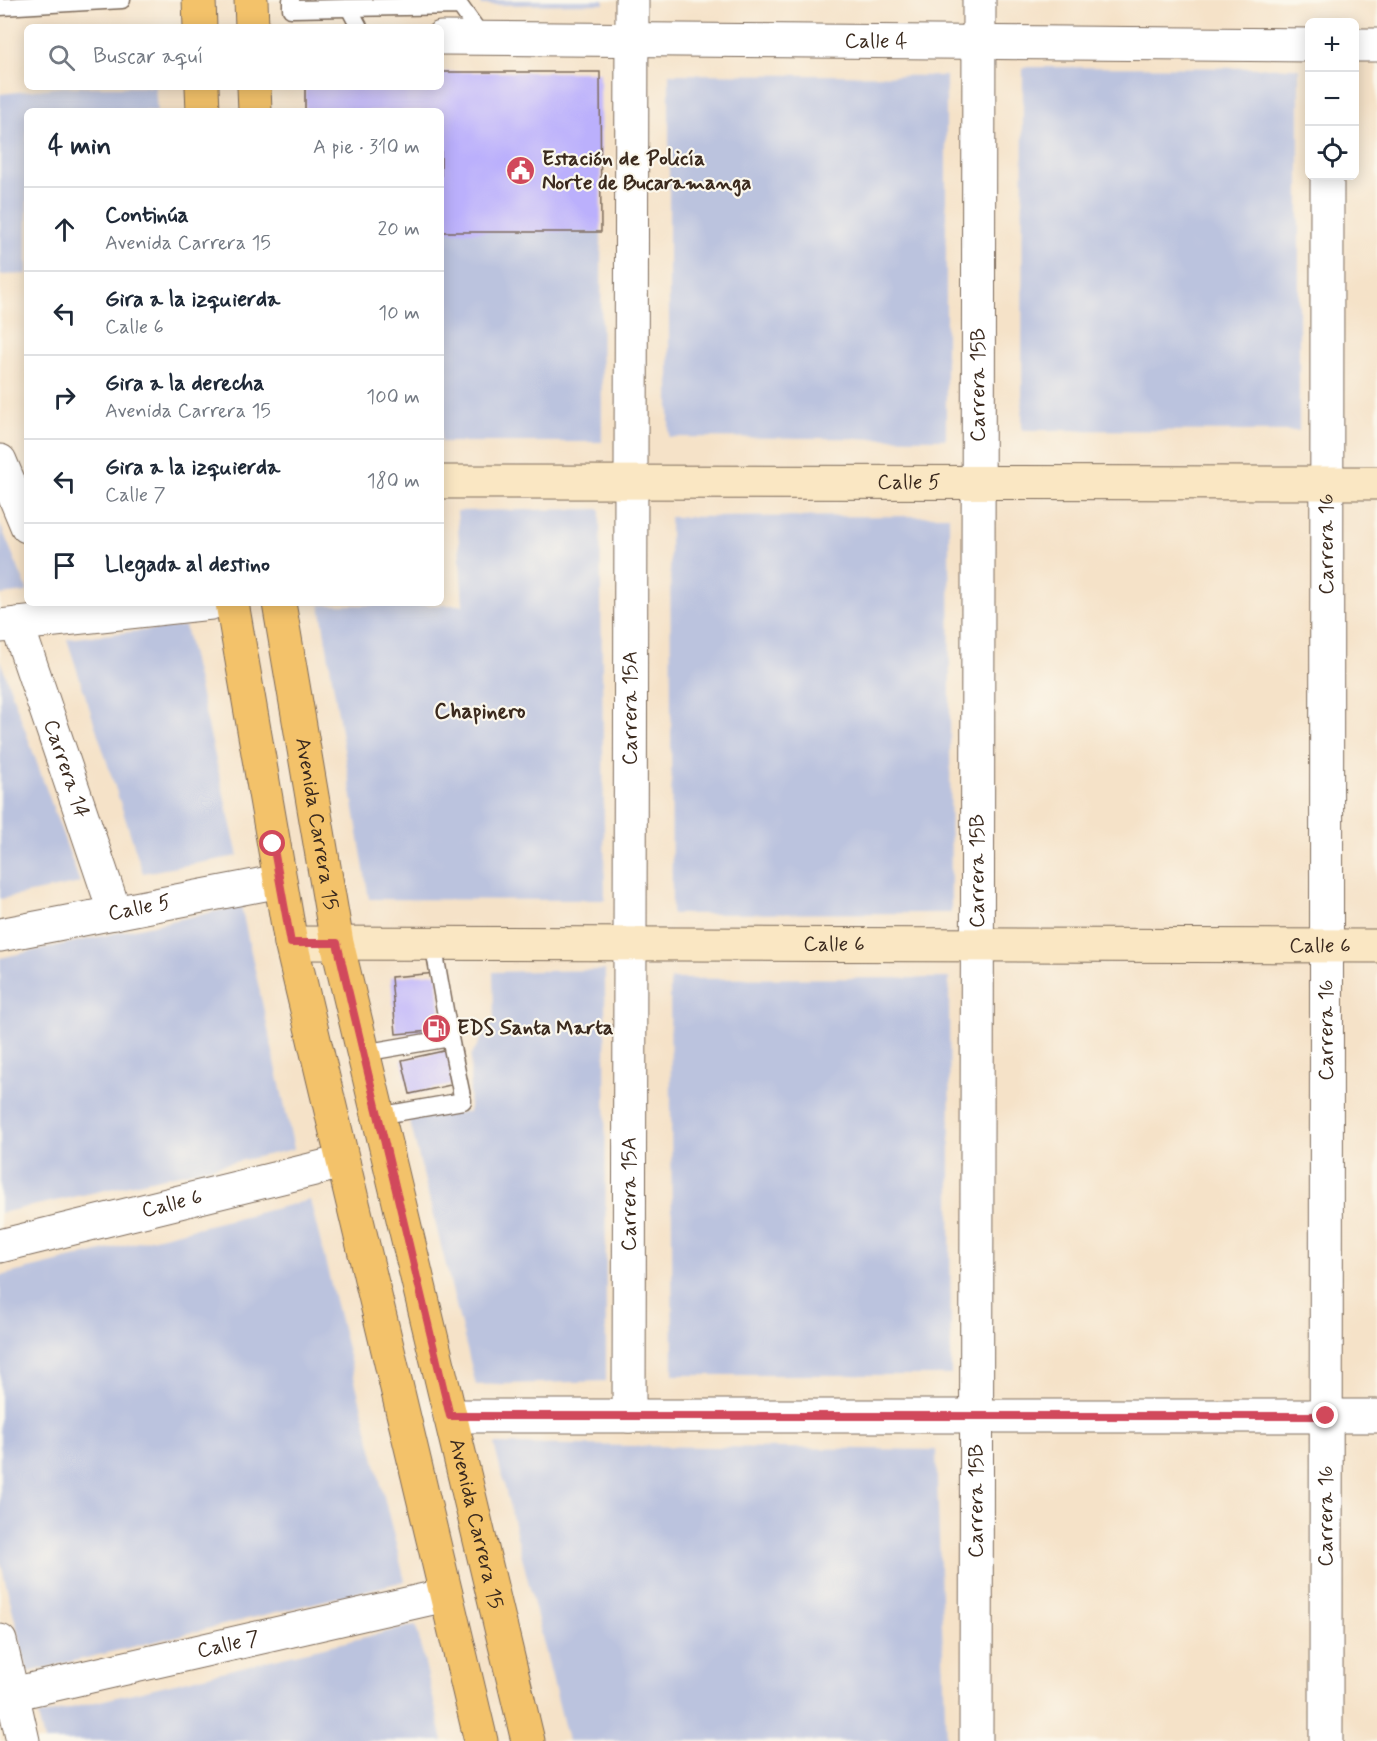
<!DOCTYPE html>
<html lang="es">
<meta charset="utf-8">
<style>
body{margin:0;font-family:Mynerve,sans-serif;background:#f2f2f3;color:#1f2937}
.controls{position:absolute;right:18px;top:18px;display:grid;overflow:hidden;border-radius:9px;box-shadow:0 3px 15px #0003}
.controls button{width:54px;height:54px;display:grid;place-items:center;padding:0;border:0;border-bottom:2px solid #e0e1e3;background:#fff;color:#1f2937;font:30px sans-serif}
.stop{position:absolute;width:18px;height:18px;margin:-14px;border:4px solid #d1495b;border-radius:50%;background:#fff}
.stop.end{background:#d1495b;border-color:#fff;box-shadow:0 2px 6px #0008}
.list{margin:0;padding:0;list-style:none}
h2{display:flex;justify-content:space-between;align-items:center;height:78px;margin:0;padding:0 24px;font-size:26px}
h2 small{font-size:20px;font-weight:400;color:#747a83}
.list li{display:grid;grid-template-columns:39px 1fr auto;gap:18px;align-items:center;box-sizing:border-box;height:84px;padding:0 24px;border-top:2px solid #e0e1e3}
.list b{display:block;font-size:22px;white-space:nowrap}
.list p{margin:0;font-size:20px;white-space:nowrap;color:#747a83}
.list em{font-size:20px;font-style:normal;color:#747a83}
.icon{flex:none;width:33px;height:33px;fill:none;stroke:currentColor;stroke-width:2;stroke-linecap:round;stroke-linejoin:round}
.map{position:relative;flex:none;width:1377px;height:1741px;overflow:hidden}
.search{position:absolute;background:#fff;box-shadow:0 3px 15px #0003;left:24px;top:24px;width:420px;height:66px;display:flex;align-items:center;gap:15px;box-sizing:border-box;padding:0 21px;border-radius:9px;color:#747a83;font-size:22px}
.panel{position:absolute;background:#fff;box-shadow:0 3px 15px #0003;left:24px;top:108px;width:420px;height:498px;border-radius:9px}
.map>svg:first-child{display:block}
</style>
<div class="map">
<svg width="1377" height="1741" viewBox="0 0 1377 1741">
<rect width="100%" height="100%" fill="#fbf7ec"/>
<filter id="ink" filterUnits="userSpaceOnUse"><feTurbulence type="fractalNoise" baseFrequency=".0167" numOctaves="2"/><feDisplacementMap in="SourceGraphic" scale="12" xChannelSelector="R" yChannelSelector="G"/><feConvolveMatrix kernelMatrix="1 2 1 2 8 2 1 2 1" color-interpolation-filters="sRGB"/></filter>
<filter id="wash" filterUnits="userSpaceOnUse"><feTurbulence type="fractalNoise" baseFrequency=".008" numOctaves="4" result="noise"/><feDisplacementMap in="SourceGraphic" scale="24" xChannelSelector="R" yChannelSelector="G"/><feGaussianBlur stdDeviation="1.35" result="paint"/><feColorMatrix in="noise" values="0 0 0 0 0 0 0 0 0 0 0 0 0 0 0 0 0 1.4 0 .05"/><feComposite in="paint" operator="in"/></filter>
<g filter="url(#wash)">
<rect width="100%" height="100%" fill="#f5e2c8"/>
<g fill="#bbc3de">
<polygon points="481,0 604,0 604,4 481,5"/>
<polygon points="1023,67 1299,68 1299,431 1022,430"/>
<polygon points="669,74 946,76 946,439 669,437"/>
<polygon points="63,87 155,87 157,111 27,111 27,274 0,275 0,94"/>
<polygon points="441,232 601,232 602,442 441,442"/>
<polygon points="600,509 605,900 369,899 320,605 463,605 457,511"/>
<polygon points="949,516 951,913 672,914 670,517"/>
<polygon points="0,524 27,589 27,592 0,595"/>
<polygon points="185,626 238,856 143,873 67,639"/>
<polygon points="0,660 80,883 0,899"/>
<polygon points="241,906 294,1149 0,1213 0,958"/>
<polygon points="605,970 606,1381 476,1385 409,1118 469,1112 471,1055 494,1020 493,972"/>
<polygon points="949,978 951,1375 673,1375 670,979"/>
<polygon points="310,1200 405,1581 28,1672 0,1560 0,1276"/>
<polygon points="494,1444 936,1450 946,1741 568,1741"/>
<polygon points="416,1625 443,1741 44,1741 38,1716"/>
</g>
<g id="blocks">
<g fill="#bbb0fc">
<polygon points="441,72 600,72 601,232 441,232 441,111 305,111 305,87 441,87"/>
<polygon points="437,973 442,1030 396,1034 391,977"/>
<polygon points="448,1050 455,1084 410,1094 402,1060"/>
</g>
</g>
</g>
<g filter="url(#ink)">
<use href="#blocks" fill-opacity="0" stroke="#7c6a5a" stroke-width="1.5"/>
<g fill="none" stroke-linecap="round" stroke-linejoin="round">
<defs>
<g id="lane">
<polyline points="291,0 291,9 460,6 483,38"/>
<polyline points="0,7 122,0"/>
<polyline points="349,8 359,27"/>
<polyline points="363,1053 450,1038 433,943"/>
<polyline points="378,1116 463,1101 450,1038"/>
</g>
<g id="street">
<path id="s1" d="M 441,38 L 1310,45"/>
<polyline points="1354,45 1377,45"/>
<polyline points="0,461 27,526"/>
<path id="s2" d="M 17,624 L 115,913"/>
<polyline points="0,626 211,603"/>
<path id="s3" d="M 0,935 L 280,881"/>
<path id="s4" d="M 0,1246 L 343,1162"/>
<polyline points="450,1416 1377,1416"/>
<path id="s5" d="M 629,1416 L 632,0"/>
<polyline points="0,1641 23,1741"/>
<path id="s6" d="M 12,1694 L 446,1595"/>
<path id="s7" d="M 976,1741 L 979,0"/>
<path id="s8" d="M 1326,1741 L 1327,176"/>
</g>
<g id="secondary">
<path id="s9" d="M 441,482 L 1377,483"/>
<path id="s10" d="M 291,943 C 653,943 1015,946 1377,946"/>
</g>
<g id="primary">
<polyline points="199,0 200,27"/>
<polyline points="251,0 252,27"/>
<polyline points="202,87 203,111"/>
<polyline points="254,87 255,111"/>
<polyline points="232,603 291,943 481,1741"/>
<path id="s11" d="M 279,603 L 337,943 L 528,1741"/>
</g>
</defs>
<use href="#lane" stroke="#7c6a5a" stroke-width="19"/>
<use href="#street" stroke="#7c6a5a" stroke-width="35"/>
<use href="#secondary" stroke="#7c6a5a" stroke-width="35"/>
<use href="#primary" stroke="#7c6a5a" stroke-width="35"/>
<use href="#lane" stroke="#fff" stroke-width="16"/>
<use href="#street" stroke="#fff" stroke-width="33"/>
<use href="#secondary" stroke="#fae7c3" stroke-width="33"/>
<use href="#primary" stroke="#f3c26a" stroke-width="33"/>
</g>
</g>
<g fill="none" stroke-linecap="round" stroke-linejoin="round" filter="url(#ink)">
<polyline stroke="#d1495b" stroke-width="8" points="273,844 291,943 337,943 450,1416 1326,1416"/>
</g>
<defs>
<symbol id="civic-disc" viewBox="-11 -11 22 22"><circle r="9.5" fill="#d1495b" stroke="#fbf7ec"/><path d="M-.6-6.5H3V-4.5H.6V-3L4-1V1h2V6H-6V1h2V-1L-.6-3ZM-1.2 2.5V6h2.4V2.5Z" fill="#fff"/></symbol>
<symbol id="fuel-disc" viewBox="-11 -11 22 22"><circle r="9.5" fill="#d1495b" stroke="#fbf7ec"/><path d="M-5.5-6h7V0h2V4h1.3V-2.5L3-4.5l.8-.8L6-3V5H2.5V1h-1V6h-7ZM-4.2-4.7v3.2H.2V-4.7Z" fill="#fff"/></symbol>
</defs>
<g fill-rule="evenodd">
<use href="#civic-disc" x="504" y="154" width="33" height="33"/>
<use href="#fuel-disc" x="420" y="1012" width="33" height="33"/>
</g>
<g text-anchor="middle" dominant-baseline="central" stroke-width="4.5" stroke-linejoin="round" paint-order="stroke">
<g font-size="21" fill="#3b2a1e" stroke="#fbf7ec">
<text stroke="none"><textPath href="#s1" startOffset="435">Calle 4</textPath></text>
<text stroke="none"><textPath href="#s7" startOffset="1356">Carrera 15B</textPath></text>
<text stroke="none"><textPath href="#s9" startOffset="468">Calle 5</textPath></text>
<text stroke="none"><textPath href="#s8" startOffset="1197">Carrera 16</textPath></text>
<text stroke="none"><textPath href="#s5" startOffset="708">Carrera 15A</textPath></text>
<text stroke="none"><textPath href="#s2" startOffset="153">Carrera 14</textPath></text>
<text stroke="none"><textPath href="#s11" startOffset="224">Avenida Carrera 15</textPath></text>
<text stroke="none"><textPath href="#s7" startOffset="870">Carrera 15B</textPath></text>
<text stroke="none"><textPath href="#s3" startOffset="142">Calle 5</textPath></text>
<text stroke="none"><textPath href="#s10" startOffset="543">Calle 6</textPath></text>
<text stroke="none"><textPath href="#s10" startOffset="1029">Calle 6</textPath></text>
<text stroke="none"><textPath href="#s8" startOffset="711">Carrera 16</textPath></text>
<text stroke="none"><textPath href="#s5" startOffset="222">Carrera 15A</textPath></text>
<text stroke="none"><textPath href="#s4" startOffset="177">Calle 6</textPath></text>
<text stroke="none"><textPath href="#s7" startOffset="240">Carrera 15B</textPath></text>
<text stroke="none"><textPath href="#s8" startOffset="225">Carrera 16</textPath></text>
<text stroke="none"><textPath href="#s11" startOffset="942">Avenida Carrera 15</textPath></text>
<text stroke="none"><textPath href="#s6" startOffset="222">Calle 7</textPath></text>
</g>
<g font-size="21" font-weight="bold" fill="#3b2a1e" stroke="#fbf7ec" text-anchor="start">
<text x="542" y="159">Estación de Policía<tspan x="542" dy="24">Norte de Bucaramanga</tspan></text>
<text x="457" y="1028">EDS Santa Marta</text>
</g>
<g font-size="22" font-weight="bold" fill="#3b2a1e" stroke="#fbf7ec">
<text x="480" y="712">Chapinero</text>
</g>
</g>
</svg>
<div class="controls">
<button>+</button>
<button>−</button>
<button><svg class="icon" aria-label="locate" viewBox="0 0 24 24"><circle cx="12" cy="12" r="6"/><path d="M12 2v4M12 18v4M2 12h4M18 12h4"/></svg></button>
</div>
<div class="stop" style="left:273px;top:844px"></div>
<div class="stop end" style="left:1326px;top:1416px"></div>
<div class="search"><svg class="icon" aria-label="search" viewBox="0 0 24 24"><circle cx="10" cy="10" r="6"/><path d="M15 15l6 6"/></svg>Buscar aquí</div>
<section class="panel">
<h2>4 min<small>A pie · 310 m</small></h2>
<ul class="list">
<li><svg class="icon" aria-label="ahead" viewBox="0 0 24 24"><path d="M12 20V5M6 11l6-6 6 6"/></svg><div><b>Continúa</b><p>Avenida Carrera 15</p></div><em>20 m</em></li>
<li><svg class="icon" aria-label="left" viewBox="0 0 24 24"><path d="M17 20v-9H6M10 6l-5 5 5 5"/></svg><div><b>Gira a la izquierda</b><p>Calle 6</p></div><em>10 m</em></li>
<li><svg class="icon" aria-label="right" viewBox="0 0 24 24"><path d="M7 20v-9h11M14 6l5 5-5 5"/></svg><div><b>Gira a la derecha</b><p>Avenida Carrera 15</p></div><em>100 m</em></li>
<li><svg class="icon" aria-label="left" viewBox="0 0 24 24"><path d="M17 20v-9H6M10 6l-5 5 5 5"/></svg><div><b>Gira a la izquierda</b><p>Calle 7</p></div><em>180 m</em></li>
<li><svg class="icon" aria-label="arrive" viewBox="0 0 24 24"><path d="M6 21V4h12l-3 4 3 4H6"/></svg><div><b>Llegada al destino</b></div></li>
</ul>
</section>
</div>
